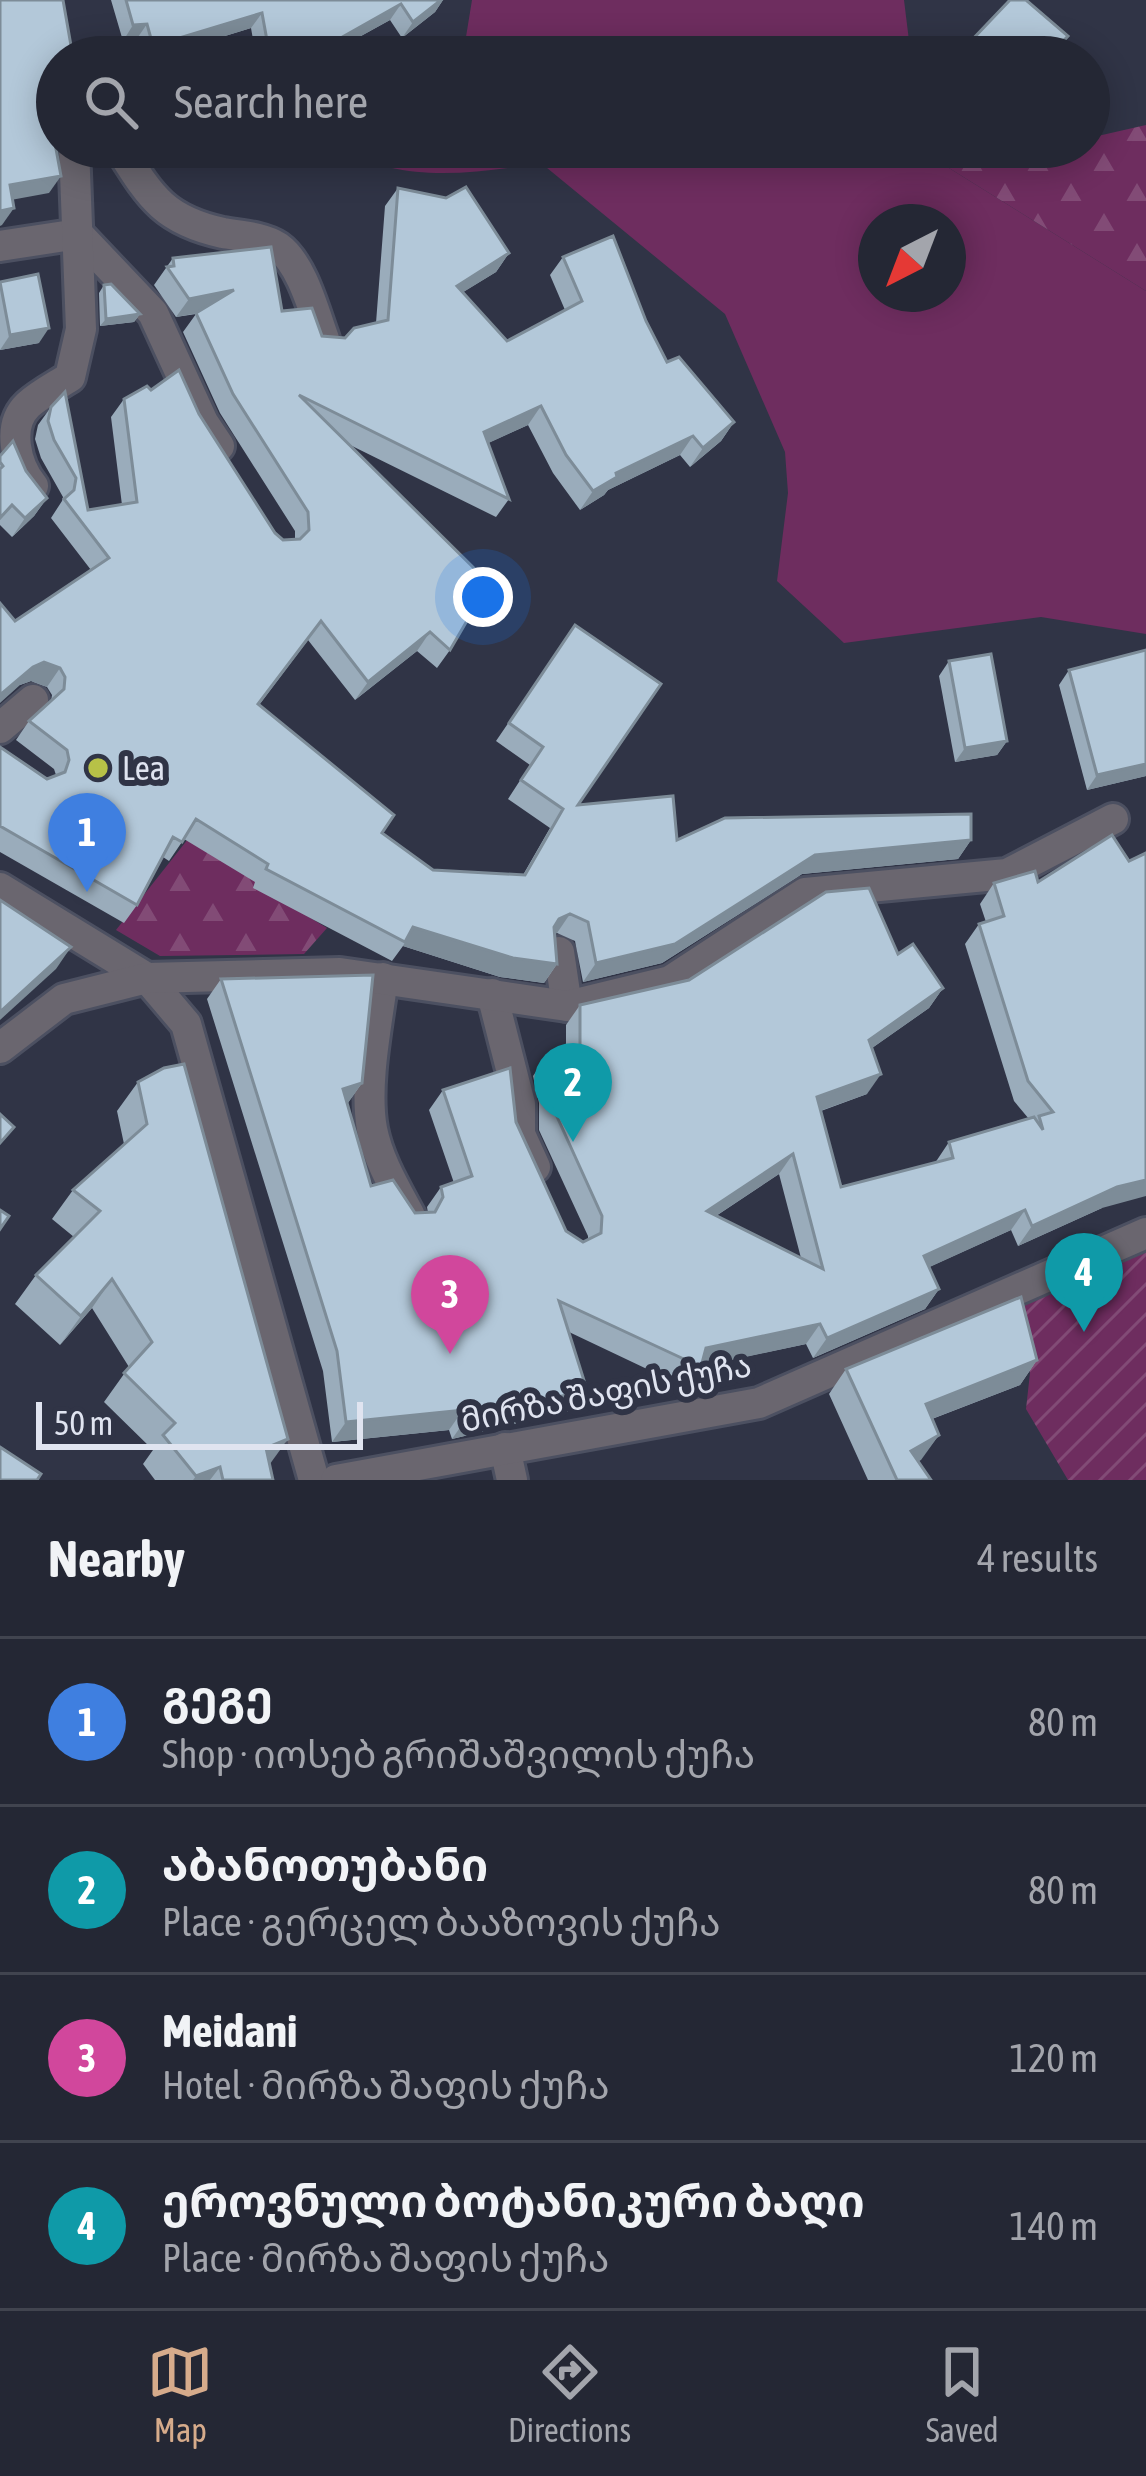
<!DOCTYPE html>
<meta charset="utf-8">
<style>
body{margin:0;font-family:"Asap Condensed","Noto Sans Georgian",sans-serif;background:#2c2f3c;color:#f1f3f6}
.compass{position:absolute;left:858px;top:204px;width:108px;height:108px;border-radius:50%;background:#242734;box-shadow:0 6px 30px #0003;rotate:222deg}
.scale{position:absolute;left:36px;bottom:30px;width:327px;box-sizing:border-box;padding-left:12px;border:6px solid #e0e4f0;border-top:0;font-size:33px;line-height:42px;white-space:nowrap;color:#e0e4f0;-webkit-text-stroke:9px #303446;paint-order:stroke}
.you{position:absolute;left:483px;top:597px;width:42px;height:42px;margin:-30px;border:9px solid #fff;border-radius:50%;background:#1a73e8;box-shadow:0 0 0 18px #1a73e833}
.badge{display:grid;place-items:center;width:78px;height:78px;border-radius:50%;background:#d6ab8b;color:#fff;font-size:39px;font-weight:700}
.pin{position:absolute;translate:-50% -99px;filter:drop-shadow(0 3px 6px #0008)}
.pin::after{content:'';position:absolute;top:63px;width:42px;height:36px;background:inherit;clip-path:polygon(0 0,100% 0,50% 100%)}
.list{margin:0;padding:0;list-style:none}
h2{display:flex;justify-content:space-between;align-items:center;height:156px;margin:0;padding:0 48px;font-size:51px}
h2 small{font-size:39px;font-weight:400;color:#a3a5ac}
.list li{display:grid;grid-template-columns:78px 1fr auto;gap:36px;align-items:center;box-sizing:border-box;height:168px;padding:0 48px;border-top:3px solid #41444f}
.list b{display:block;font-size:45px;white-space:nowrap}
.list p{margin:0;font-size:39px;white-space:nowrap;color:#a3a5ac}
.list em{font-size:39px;font-style:normal;color:#a3a5ac}
.icon{flex:none;width:66px;height:66px;fill:none;stroke:currentColor;stroke-width:2;stroke-linecap:round;stroke-linejoin:round}
.map{position:relative;flex:none;width:1146px;height:1480px;overflow:hidden}
.search{position:absolute;background:#242734;box-shadow:0 6px 30px #0003;left:36px;right:36px;top:36px;height:132px;display:flex;align-items:center;gap:30px;box-sizing:border-box;padding:0 42px;border-radius:66px;color:#a3a5ac;font-size:45px}
.sheet{height:828px;background:#242734}
nav{display:flex;justify-content:space-around;align-items:center;box-sizing:border-box;height:168px;border-top:3px solid #41444f;background:#242734;font-size:33px;color:#a3a5ac}
nav a{display:grid;justify-items:center;gap:6px}
nav .on{color:#d6ab8b}
.map>svg:first-child{display:block}
</style>
<div class="map">
<svg width="1146" height="1480" viewBox="0 0 1146 1480">
<defs>
<pattern id="forest-firs" width="22" height="20" patternUnits="userSpaceOnUse" patternTransform="scale(3)"><rect width="22" height="20" fill="#6e2d5f"/><path d="M5 1l3.5 6h-7zM16 11l3.5 6h-7z" fill="#824b76"/></pattern>
<pattern id="garden-furrows" width="10" height="10" patternUnits="userSpaceOnUse" patternTransform="scale(3)"><rect width="10" height="10" fill="#6e2d5f"/><path d="M-1 1l2-2M0 10L10 0M9 11l2-2" fill="none" stroke="#824b76"/></pattern>
</defs>
<rect width="100%" height="100%" fill="#303446"/>
<g fill="#6e2d5f" fill-rule="evenodd">
<polygon points="472,0 904,0 911,57 394,57 465,43"/>
<path d="M 341,147 L 924,147 L 933,158 L 1146,291 L 1146,634 L 1041,617 L 844,643 L 777,581 L 788,493 L 785,452 L 725,314 L 541,163 C 477,173 398,185 341,147 ZM 876,222 L 948,222 L 948,294 L 876,294 Z"/>
</g>
<g fill="url(#forest-firs)">
<polygon points="1146,125 1146,291 933,158 1002,159 1053,147 1089,147 1089,138"/>
<polygon points="211,810 272,861 256,885 327,928 304,954 160,956 116,930"/>
</g>
<polygon fill="url(#garden-furrows)" points="1146,1250 1146,1480 1068,1480 1026,1409 1030,1373 1013,1291"/>
<g fill="none" stroke-linecap="round" stroke-linejoin="round">
<defs>
<g id="minor">
<path d="M 119,147 C 150,196 163,220 223,233 C 240,236 263,237 278,247 C 302,264 314,312 324,339"/>
<polyline points="78,234 153,313 203,422 219,446"/>
<polyline points="0,246 78,234"/>
<path d="M 33,486 C 16,465 6,426 28,405 C 40,394 56,386 70,377 L 81,329 L 74,147"/>
<polyline points="0,728 33,700"/>
<polyline points="0,888 147,978 186,1024 314,1480"/>
<polyline points="559,952 567,1006"/>
<path d="M 383,978 C 377,1024 364,1085 372,1129 C 378,1160 395,1188 410,1216"/>
<polyline points="492,994 520,1104 520,1134 535,1167"/>
<polyline points="0,1048 64,999 147,978 340,973 567,1006 670,981 805,893 1007,874 1113,819"/>
<polyline points="505,1448 512,1480"/>
<polyline points="336,1480 759,1403 1146,1233"/>
</g>
</defs>
<use href="#minor" stroke="#4c5061" stroke-width="36"/>
<use href="#minor" stroke="#6a666f" stroke-width="30"/>
</g>
<g fill="#9aacbb" fill-rule="evenodd">
<polygon points="111,0 443,0 435,12 402,38 390,20 323,57 256,57 251,28 157,57 141,57 136,40 123,41"/>
<polygon points="1068,36 1056,55 1058,57 959,57 969,43"/>
<polygon points="398,188 509,253 496,272 463,292 507,341 565,310 550,275 563,257 646,321 667,362 734,422 721,441 690,467 680,455 608,490 604,495 580,510 553,473 528,425 488,443 509,499 496,517 350,445 450,650 437,668 417,651 355,700 308,640 259,705 382,833 433,870 523,875 550,828 508,799 530,765 496,741 575,625 578,805 677,840 971,840 958,859 802,874 662,963 583,982 575,941 557,933 554,934 557,964 544,983 500,977 403,946 392,961 253,888 255,882 184,839 169,861 163,857 137,905 124,923 0,852 0,747 47,779 56,775 54,769 16,740 29,721 51,701 52,695 47,687 31,681 20,685 15,621 91,570 51,518 62,501 63,497 41,458 35,439 38,425 51,407 88,510 122,505 111,417 124,399 151,390 199,414 275,533 283,540 295,540 295,531 220,413 183,332 196,314 176,317 154,285 173,258 282,311 322,336 345,338 376,323 385,206"/>
<polygon points="0,282 39,343 0,350"/>
<polygon points="104,285 140,314 134,322 100,326 99,293"/>
<polygon points="0,456 26,471 47,498 34,516 12,537 0,525"/>
<polygon points="1146,650 1146,776 1087,790 1059,685 1069,670"/>
<polygon points="949,661 1007,741 997,755 955,762 939,676"/>
<path d="M 994,883 L 1102,1208 L 1018,1246 L 1011,1230 L 929,1267 L 939,1289 L 925,1309 L 813,1358 L 806,1344 L 701,1366 L 687,1388 L 569,1332 L 573,1410 L 452,1439 L 449,1430 L 332,1442 L 323,1371 L 207,999 L 221,979 L 362,1083 L 347,1104 L 371,1186 L 415,1213 L 428,1213 L 427,1207 L 441,1187 L 454,1183 L 429,1110 L 443,1090 L 516,1122 L 566,1231 L 583,1242 L 588,1240 L 588,1236 L 539,1130 L 539,1103 L 533,1076 L 547,1056 L 566,1049 L 566,1025 L 580,1005 L 898,954 L 943,988 L 929,1008 L 872,1048 L 867,1094 L 821,1111 L 841,1187 L 935,1163 L 949,1142 L 1029,1119 L 1014,1101 L 965,944 L 979,924 L 986,922 L 980,904 ZM 779,1174 L 801,1258 L 716,1216 Z"/>
<polygon points="138,1082 269,1465 273,1480 155,1480 143,1464 153,1450 104,1402 129,1367 92,1308 60,1345 15,1304 36,1275 74,1237 52,1219 73,1190 124,1144 117,1111"/>
<polygon points="1037,1360 1020,1385 932,1419 939,1435 918,1462 931,1480 868,1480 829,1394 846,1369"/>
</g>
<g fill="#7d8c98">
<polygon points="441,0 443,0 435,12 402,38 413,22"/>
<polygon points="401,4 390,20 323,57 303,57"/>
<polygon points="262,13 251,28 157,57 145,57 153,46"/>
<polygon points="147,24 136,40 123,41 133,25"/>
<polygon points="57,87 45,103 45,89"/>
<polygon points="61,176 49,193 0,202 10,185"/>
<polygon points="14,208 2,225 0,226 0,211"/>
<polygon points="509,253 496,272 444,304 457,286"/>
<polygon points="234,290 221,309 176,317 189,299"/>
<polygon points="140,314 134,322 100,326 106,319"/>
<polygon points="49,328 39,343 0,350 10,335"/>
<polygon points="541,406 528,425 471,451 484,432"/>
<polygon points="734,422 721,441 690,467 703,448"/>
<polygon points="693,436 680,455 608,490 604,495 580,510 593,491 616,473"/>
<polygon points="47,498 34,516 12,537 25,518"/>
<polygon points="430,632 417,651 355,700 368,682"/>
<polygon points="44,662 60,668 47,687 31,681 20,685 0,703 0,695 33,667"/>
<polygon points="1007,741 997,755 955,762 965,748"/>
<polygon points="1146,764 1146,776 1087,790 1097,775"/>
<polygon points="971,840 958,859 802,874 662,963 583,982 596,963 815,855"/>
<polygon points="570,914 557,933 546,938 559,919"/>
<polygon points="413,927 557,964 544,983 500,977 403,946"/>
<polygon points="71,947 56,969 0,1020 0,1012"/>
<polygon points="943,988 929,1008 855,1060 869,1040"/>
<polygon points="881,1074 867,1094 803,1117 817,1097"/>
<polygon points="362,1083 348,1103 329,1109 343,1089"/>
<polygon points="793,1154 779,1174 693,1231 707,1211"/>
<polygon points="1146,1180 1146,1196 1102,1208 1018,1246 1032,1226 1117,1187"/>
<polygon points="1025,1210 1011,1230 910,1276 924,1256"/>
<polygon points="112,1279 92,1308 60,1345 81,1316"/>
<polygon points="939,1289 925,1309 813,1358 827,1338"/>
<polygon points="820,1324 806,1344 699,1367 706,1348"/>
<polygon points="1037,1360 1020,1385 908,1428 926,1404"/>
<polygon points="587,1390 573,1410 452,1439 466,1419"/>
<polygon points="463,1410 449,1430 332,1442 346,1422"/>
<polygon points="939,1435 921,1460 894,1475 911,1451"/>
<polygon points="288,1439 267,1468 266,1448"/>
<polygon points="220,1467 210,1480 193,1480 196,1476"/>
</g>
<g fill="#b3c8d9" stroke="#7d8c98" stroke-width="3" fill-rule="evenodd">
<polygon points="0,0 63,0 73,57 57,57 57,71 55,71 57,87 45,89 61,176 10,185 14,208 0,211"/>
<polygon points="126,0 441,0 413,22 401,4 314,53 303,57 270,57 262,13 153,46 147,24 133,25"/>
<polygon points="1010,0 1026,0 1068,36 1053,52 1058,57 983,57 969,43"/>
<polygon points="466,187 509,253 457,286 507,341 582,301 563,257 613,236 646,321 667,362 679,357 734,422 703,448 693,436 616,473 617,477 593,491 566,455 541,406 484,432 509,499 299,395 489,583 450,650 430,632 368,682 321,621 258,704 394,815 382,833 433,870 525,875 563,809 521,780 543,747 509,723 575,625 661,684 578,805 673,796 677,840 725,818 971,814 971,840 815,855 675,944 596,963 588,922 570,914 559,919 554,927 557,964 513,958 413,927 405,942 266,869 268,864 196,819 182,842 173,837 137,905 0,826 0,747 47,779 65,772 69,760 67,750 29,721 64,689 65,677 60,668 44,662 33,667 0,695 0,603 15,621 109,558 64,499 74,490 76,478 54,440 48,421 51,407 65,392 88,510 137,502 124,399 147,386 151,390 179,370 199,414 275,533 283,540 300,539 309,530 308,512 233,394 196,313 234,290 189,299 167,267 174,266 173,258 271,247 282,311 312,308 322,336 345,338 354,328 388,320 398,188 446,198"/>
<polygon points="38,274 49,328 10,335 0,282"/>
<polygon points="111,284 140,314 106,319 104,285"/>
<polygon points="13,441 26,471 47,498 25,518 12,505 0,518 0,469 3,466 0,462 0,456"/>
<polygon points="1146,650 1146,764 1097,775 1069,670"/>
<polygon points="991,654 1007,741 965,748 949,661"/>
<path d="M 1112,835 L 1129,861 L 1146,853 L 1146,1180 L 1117,1187 L 1032,1226 L 1025,1210 L 924,1256 L 939,1289 L 827,1338 L 820,1324 L 706,1348 L 701,1367 L 559,1301 L 587,1390 L 466,1419 L 463,1410 L 346,1422 L 337,1351 L 221,979 L 373,975 L 362,1083 L 343,1089 L 371,1186 L 393,1180 L 415,1213 L 435,1212 L 443,1197 L 441,1187 L 472,1176 L 443,1090 L 510,1068 L 516,1122 L 566,1231 L 583,1242 L 601,1233 L 602,1216 L 554,1110 L 554,1083 L 547,1056 L 580,1045 L 580,1005 L 689,980 L 826,892 L 869,888 L 898,954 L 913,944 L 943,988 L 869,1040 L 881,1074 L 817,1097 L 841,1187 L 953,1158 L 949,1142 L 1034,1117 L 1043,1130 L 1039,1116 L 1053,1112 L 1028,1081 L 979,924 L 1004,916 L 994,883 L 1035,871 L 1038,882 ZM 793,1154 L 823,1269 L 707,1211 Z"/>
<polygon points="0,900 71,947 0,1012"/>
<polygon points="184,1064 288,1439 266,1448 273,1480 223,1480 220,1467 196,1476 163,1435 175,1423 124,1373 152,1342 112,1279 81,1316 36,1275 100,1211 73,1190 147,1124 138,1082 164,1068"/>
<polygon points="0,1114 14,1127 0,1143"/>
<polygon points="0,1210 9,1216 0,1229"/>
<polygon points="1021,1297 1037,1360 926,1404 939,1435 911,1451 931,1480 897,1480 846,1369"/>
<polygon points="0,1447 41,1474 37,1480 0,1480"/>
</g>
<circle fill="#b7c147" stroke="#303446" stroke-width="4.5" cx="98" cy="768" r="12"/>
<g text-anchor="middle" dominant-baseline="central" stroke-width="12" stroke-linejoin="round" paint-order="stroke">
<g font-size="33" fill="#e0e4f0" stroke="#303446" text-anchor="start">
<text x="122" y="768">Lea</text>
</g>
<g font-size="33" fill="#e0e4f0" stroke="#303446">
<text transform="translate(606 1392) rotate(-11)">მირზა შაფის ქუჩა</text>
</g>
</g>
</svg>
<svg class="compass" viewBox="-18 -18 36 36"><path d="M0-13l5 13h-10z" fill="#e53935"/><path d="M0 13l5-13h-10z" fill="#a3a5ac"/></svg>
<div class="scale">50 m</div>
<div class="you"></div>
<div class="pin badge" style="left:87px;top:892px;background:#3f7fe0">1</div>
<div class="pin badge" style="left:573px;top:1142px;background:#0f9aa8">2</div>
<div class="pin badge" style="left:450px;top:1354px;background:#d1479c">3</div>
<div class="pin badge" style="left:1084px;top:1332px;background:#0f9aa8">4</div>
<div class="search"><svg class="icon" aria-label="search" viewBox="0 0 24 24"><circle cx="10" cy="10" r="6"/><path d="M15 15l6 6"/></svg>Search here</div>
</div>
<section class="sheet">
<h2>Nearby<small>4 results</small></h2>
<ul class="list">
<li><span class="badge" style="background:#3f7fe0">1</span><div><b>გეგე</b><p>Shop · იოსებ გრიშაშვილის ქუჩა</p></div><em>80 m</em></li>
<li><span class="badge" style="background:#0f9aa8">2</span><div><b>აბანოთუბანი</b><p>Place · გერცელ ბააზოვის ქუჩა</p></div><em>80 m</em></li>
<li><span class="badge" style="background:#d1479c">3</span><div><b>Meidani</b><p>Hotel · მირზა შაფის ქუჩა</p></div><em>120 m</em></li>
<li><span class="badge" style="background:#0f9aa8">4</span><div><b>ეროვნული ბოტანიკური ბაღი</b><p>Place · მირზა შაფის ქუჩა</p></div><em>140 m</em></li>
</ul>
</section>
<nav>
<a class="on"><svg class="icon" aria-label="map" viewBox="0 0 24 24"><path d="M3 6l6-2 6 2 6-2v14l-6 2-6-2-6 2zM9 4v14M15 6v14"/></svg>Map</a>
<a><svg class="icon" aria-label="directions" viewBox="0 0 24 24"><path d="M12 3l9 9-9 9-9-9zM9 14v-3h6M13 9l2 2-2 2"/></svg>Directions</a>
<a><svg class="icon" aria-label="saved" viewBox="0 0 24 24"><path d="M7 4h10v16l-5-4-5 4z"/></svg>Saved</a>
</nav>
